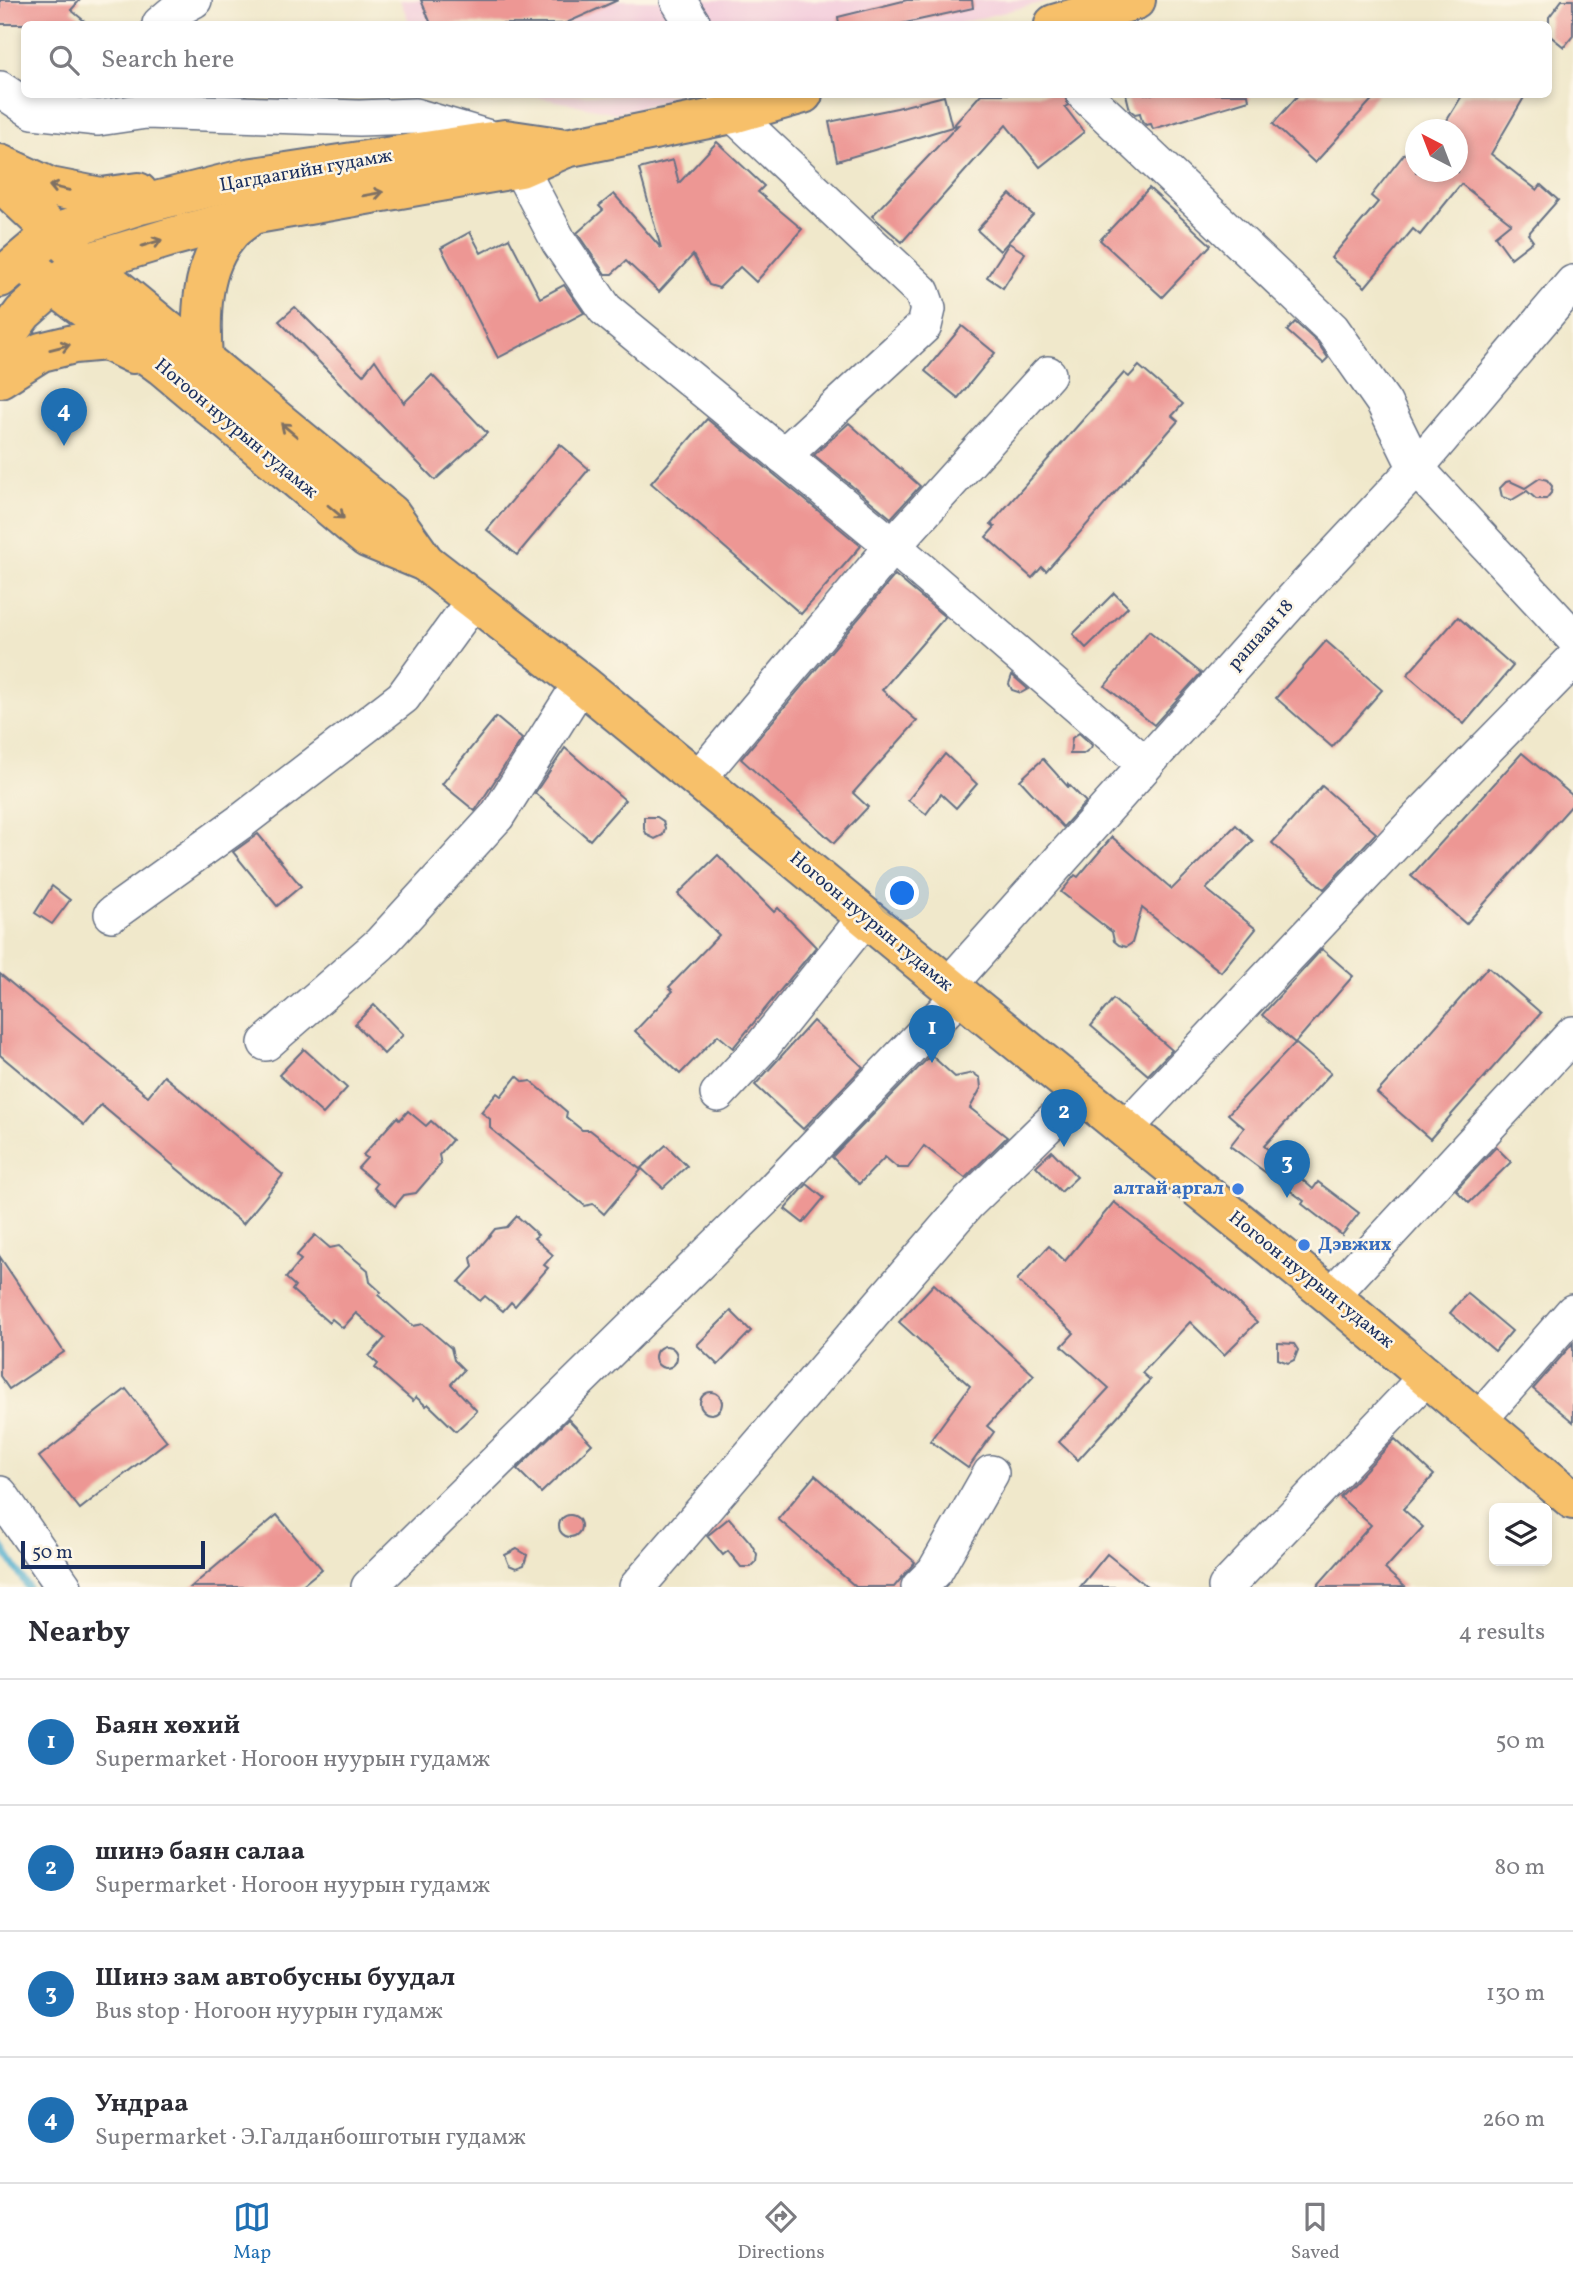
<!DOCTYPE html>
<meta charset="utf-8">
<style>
body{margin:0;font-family:Vollkorn,serif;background:#f2f2f3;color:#2b2b33}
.controls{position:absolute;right:21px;bottom:21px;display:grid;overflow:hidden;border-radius:10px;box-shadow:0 4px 10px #0003}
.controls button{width:63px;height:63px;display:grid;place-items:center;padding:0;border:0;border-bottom:2px solid #e1e1e2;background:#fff;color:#2b2b33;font:35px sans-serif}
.compass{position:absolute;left:1405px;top:119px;width:63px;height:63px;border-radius:50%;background:#fff;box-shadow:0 4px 10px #0003;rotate:318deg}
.scale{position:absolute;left:21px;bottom:18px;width:184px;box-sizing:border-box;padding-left:7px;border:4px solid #1b2f5e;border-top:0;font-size:19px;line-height:24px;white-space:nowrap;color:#1b2f5e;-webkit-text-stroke:5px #fcf5e5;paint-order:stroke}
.you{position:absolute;left:903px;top:894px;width:24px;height:24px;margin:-18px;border:5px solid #fff;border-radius:50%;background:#1a73e8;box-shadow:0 0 0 10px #1a73e833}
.badge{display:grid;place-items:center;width:46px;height:46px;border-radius:50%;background:#1f6fb2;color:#fff;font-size:23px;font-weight:700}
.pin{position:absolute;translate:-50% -58px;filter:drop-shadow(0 2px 4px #0008)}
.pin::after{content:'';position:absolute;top:37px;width:24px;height:21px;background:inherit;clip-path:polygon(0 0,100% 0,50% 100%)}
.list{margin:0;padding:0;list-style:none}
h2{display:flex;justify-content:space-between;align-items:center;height:91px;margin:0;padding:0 28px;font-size:30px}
h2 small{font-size:23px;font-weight:400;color:#7c7c81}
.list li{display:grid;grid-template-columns:46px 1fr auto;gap:21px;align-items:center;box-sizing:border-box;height:126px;padding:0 28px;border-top:2px solid #e1e1e2}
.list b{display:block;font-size:26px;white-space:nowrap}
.list p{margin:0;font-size:23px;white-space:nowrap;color:#7c7c81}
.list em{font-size:23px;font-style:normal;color:#7c7c81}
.icon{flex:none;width:38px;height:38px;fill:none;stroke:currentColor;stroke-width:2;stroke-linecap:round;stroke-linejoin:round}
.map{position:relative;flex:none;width:1573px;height:1587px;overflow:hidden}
.search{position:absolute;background:#fff;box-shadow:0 4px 10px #0003;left:21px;right:21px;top:21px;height:77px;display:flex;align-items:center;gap:18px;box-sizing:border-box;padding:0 24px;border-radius:10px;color:#7c7c81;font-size:26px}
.sheet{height:595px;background:#fff}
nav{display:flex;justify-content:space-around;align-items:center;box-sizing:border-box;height:98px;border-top:2px solid #e1e1e2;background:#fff;font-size:19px;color:#7c7c81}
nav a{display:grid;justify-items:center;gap:4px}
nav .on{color:#1f6fb2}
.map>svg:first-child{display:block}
</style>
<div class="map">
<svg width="1573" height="1587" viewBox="0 0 1573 1587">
<rect width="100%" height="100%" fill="#fcf5e5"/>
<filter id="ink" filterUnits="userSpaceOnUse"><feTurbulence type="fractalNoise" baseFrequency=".0143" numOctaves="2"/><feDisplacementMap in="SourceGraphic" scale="14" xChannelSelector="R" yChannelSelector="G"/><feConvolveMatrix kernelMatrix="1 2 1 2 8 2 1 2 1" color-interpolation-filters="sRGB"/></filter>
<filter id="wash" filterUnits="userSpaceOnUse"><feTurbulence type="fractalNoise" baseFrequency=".00686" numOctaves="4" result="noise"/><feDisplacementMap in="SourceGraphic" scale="28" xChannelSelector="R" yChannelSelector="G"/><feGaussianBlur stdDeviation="1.57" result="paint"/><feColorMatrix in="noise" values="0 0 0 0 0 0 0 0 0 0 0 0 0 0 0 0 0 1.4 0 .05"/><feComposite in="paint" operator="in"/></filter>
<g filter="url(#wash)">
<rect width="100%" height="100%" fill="#f0e8cb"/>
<g fill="#f4cfdd">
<polygon points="400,0 1052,0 957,24 410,24"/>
<polygon points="527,95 687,95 616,113"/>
</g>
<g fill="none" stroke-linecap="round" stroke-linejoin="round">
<polyline stroke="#50adce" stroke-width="7" points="0,1544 28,1587"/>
</g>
<g id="blocks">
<g fill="#ed9794">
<polygon points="0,0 80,0 71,10 88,24 0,24"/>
<polygon points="421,0 618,0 564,24 431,24"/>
<polygon points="907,0 972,0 973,8 901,24 839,24 838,17"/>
<polygon points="1562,0 1573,0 1573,36 1564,47 1549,35 1549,17"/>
<polygon points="981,94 1064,94 1068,105 1065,107 1084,132 1040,167 1006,125 902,242 872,216 958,125 953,126"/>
<polygon points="1126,94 1248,94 1249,100 1153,129 1151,124 1146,125 1142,121 1140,113 1135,114 1130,110"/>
<polygon points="1299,94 1377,94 1315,163 1273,124"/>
<polygon points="1463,94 1526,94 1491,154 1537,190 1541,185 1558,200 1528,234 1533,241 1511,258 1495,236 1511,223 1461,184 1420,235 1413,229 1365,287 1331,258 1378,202 1371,196 1416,139 1416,172 1458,172 1458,130 1441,130"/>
<polygon points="944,96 952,127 837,161 829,122 897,108"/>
<polygon points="717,142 764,186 758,192 802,229 756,282 740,267 719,288 709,285 693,255 659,292 626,261 612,274 605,274 577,233 603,210 599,206 614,194 661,248 639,169 673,160 679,183"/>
<polygon points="1149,188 1211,245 1162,297 1100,240"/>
<polygon points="1010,194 1033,215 1000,251 977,230"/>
<polygon points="470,232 481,253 509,238 540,298 564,285 584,313 498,358 441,248"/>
<polygon points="1009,243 1025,253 1003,288 987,277"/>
<polygon points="295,307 363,375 375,360 404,403 432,375 487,433 435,480 279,321"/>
<polygon points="1295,322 1317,342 1328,358 1323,363 1287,331"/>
<polygon points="962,326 995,353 958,398 925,371"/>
<polygon points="1139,366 1183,404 1172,416 1178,421 1046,571 1042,567 1032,578 986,537 995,527 991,524 1124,373 1129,377"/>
<polygon points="707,419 861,546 801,614 651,483"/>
<polygon points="849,423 920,486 891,518 814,455"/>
<polygon points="560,444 589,469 517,555 487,530"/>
<polygon points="1540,478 1547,480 1552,486 1551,493 1546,499 1536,499 1527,491 1512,500 1502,497 1500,488 1506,482 1510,481 1525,488"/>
<polygon points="895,575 945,617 882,690 917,721 853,793 868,807 834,843 741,759"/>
<polygon points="1114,593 1128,607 1086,648 1073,634"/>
<polygon points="1458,617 1513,666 1464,724 1407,675"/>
<polygon points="1149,631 1201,673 1154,725 1105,686"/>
<polygon points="1326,641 1382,690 1332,747 1276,698"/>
<polygon points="1012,675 1028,689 1021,693 1012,690 1009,684"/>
<polygon points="496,717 522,739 475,811 442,784"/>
<polygon points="1079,733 1092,745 1091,748 1083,754 1070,754 1072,738"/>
<polygon points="565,748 625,800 590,840 535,793"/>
<polygon points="1522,753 1573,796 1573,804 1466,924 1411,876"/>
<polygon points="945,754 977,784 956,808 941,794 926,814 908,800"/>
<polygon points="1043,759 1068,787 1068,784 1086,802 1063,827 1020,780"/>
<polygon points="1322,786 1376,833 1324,889 1272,843"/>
<polygon points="644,817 657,817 663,821 665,828 663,835 655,839 647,835 644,829"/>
<polygon points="1236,825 1253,841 1206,889 1256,929 1221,972 1142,908 1132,943 1126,947 1119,945 1114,941 1112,932 1061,892 1075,875 1078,877 1112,837 1172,889"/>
<polygon points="258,834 301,886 277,906 233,852"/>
<polygon points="718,855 774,912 778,908 816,947 733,1048 718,1035 680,1074 635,1031 673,991 669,987 719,935 678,894"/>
<polygon points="52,886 70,900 52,924 35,913"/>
<polygon points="1322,949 1353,976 1295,1043 1262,1015"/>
<polygon points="1488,967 1541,1013 1430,1139 1377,1093"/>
<polygon points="0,974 148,1096 164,1076 283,1175 243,1224 101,1105 84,1125 0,1055"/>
<polygon points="1113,999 1172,1050 1148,1075 1091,1026"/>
<polygon points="374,1005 403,1035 384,1054 355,1024"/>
<polygon points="813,1021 863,1067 803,1129 755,1085"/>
<polygon points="1295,1043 1331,1073 1264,1146 1313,1189 1318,1182 1359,1213 1342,1235 1302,1204 1304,1201 1230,1146 1244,1128 1228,1114"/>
<polygon points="304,1049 347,1088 323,1114 279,1075"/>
<polygon points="931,1055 955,1077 973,1073 980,1078 981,1088 970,1108 1007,1137 965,1178 924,1146 908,1168 898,1168 885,1157 859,1184 832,1157"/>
<polygon points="517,1076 524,1082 531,1081 567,1112 566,1117 582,1130 590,1130 641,1170 604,1214 593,1204 585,1206 490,1128 490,1119 481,1112 497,1093 501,1096"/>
<polygon points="408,1111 426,1126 431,1121 452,1140 439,1155 441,1164 416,1193 404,1195 395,1206 374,1188 377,1184 358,1168 367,1158 363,1155 397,1117 400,1120"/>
<polygon points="666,1145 687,1166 663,1188 641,1168"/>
<polygon points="1496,1147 1511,1162 1469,1203 1456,1190"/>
<polygon points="1052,1151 1077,1177 1061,1192 1036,1166"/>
<polygon points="807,1184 824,1198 803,1223 785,1209"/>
<polygon points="1114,1202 1229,1294 1257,1322 1224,1355 1190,1322 1142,1373 1150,1380 1078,1460 1059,1442 1109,1388 1062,1346 1074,1333 1017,1280 1049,1246 1065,1261"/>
<polygon points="517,1216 538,1235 534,1238 553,1255 544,1265 548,1268 515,1306 511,1302 503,1311 485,1296 480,1301 459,1282 473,1267 471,1258 495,1229 507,1227"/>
<polygon points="315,1235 330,1248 339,1246 368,1270 370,1282 381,1292 378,1295 413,1326 423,1324 451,1348 454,1360 464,1370 451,1384 477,1411 456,1431 428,1404 426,1406 416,1397 413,1401 375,1368 378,1364 369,1356 385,1338 356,1313 343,1328 332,1319 329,1323 292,1290 295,1286 286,1278 301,1260 296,1256"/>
<polygon points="0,1257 64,1352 9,1389 0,1376"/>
<polygon points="934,1284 1034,1375 987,1426 994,1432 968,1468 930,1441 970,1386 899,1322"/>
<polygon points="1467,1293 1512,1331 1495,1351 1450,1313"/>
<polygon points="731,1311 751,1331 718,1365 697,1345"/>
<polygon points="1278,1343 1294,1344 1298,1350 1294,1360 1288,1363 1278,1359"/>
<polygon points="1573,1343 1573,1422 1533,1389"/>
<circle cx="666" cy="1357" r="11"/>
<polygon points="126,1389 167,1441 80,1509 39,1457"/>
<circle cx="711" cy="1403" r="11"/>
<polygon points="568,1419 592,1444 541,1493 517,1469"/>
<polygon points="1395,1439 1434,1475 1403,1509 1423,1527 1385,1569 1405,1587 1316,1587 1371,1525 1340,1497"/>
<polygon points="815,1475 915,1562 894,1587 856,1587 778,1519"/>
<polygon points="277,1515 322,1569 300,1587 191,1587"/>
<circle cx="570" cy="1526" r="11"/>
<polygon points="729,1518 750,1542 757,1554 756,1562 751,1567 741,1567 728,1551 723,1555 707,1536"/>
<polygon points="517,1549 527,1555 524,1565 516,1568 509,1565 505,1555"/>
<polygon points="1107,1554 1148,1587 1080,1587"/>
</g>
</g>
</g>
<g filter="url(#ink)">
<use href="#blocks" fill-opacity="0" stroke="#667084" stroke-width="2"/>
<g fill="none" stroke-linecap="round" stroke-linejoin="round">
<defs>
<g id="minor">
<polyline points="678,0 693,24"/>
<polyline points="160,24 179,8 194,0"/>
<polyline points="0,89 33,111 98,118 146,111 359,118 415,116 496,140"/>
<polyline points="725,94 733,114 922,292 928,309 924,326 783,456"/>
<polyline points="1084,94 1332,329 1384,403 1416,468 1573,637"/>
<polyline points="520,168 559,242 605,309 893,546 1145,764"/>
<polyline points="697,780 893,546 1048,374"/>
<polyline points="112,914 243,820 403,697 473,601"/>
<polyline points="948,986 1298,594 1416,468 1573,283"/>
<polyline points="266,1043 380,944 497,816 581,683"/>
<polyline points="718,1094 760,1049 865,918"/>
<polyline points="1125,1129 1426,810 1573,660"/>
<polyline points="1331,1296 1573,1034"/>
<polyline points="1479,1420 1573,1312"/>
<polyline points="0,1494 64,1587"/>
<polyline points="369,1587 772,1191 960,995"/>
<polyline points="637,1587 966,1205 1081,1093"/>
<polyline points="919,1587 935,1571 991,1473"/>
<polyline points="1226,1587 1427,1376"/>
</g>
<g id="major">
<polyline points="1054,24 1136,0"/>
<polyline points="0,164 50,187 101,197 138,192"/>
<polyline points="0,182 86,263 391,514 425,562 581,683 960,995 1331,1296 1573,1500"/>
<polyline points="35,272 162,366 367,538 425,562"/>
<polyline points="0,278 52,234 140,205 247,178 505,139 566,148"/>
<polyline points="0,344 23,313 53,286 86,263 171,237 251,215 520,168 566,148 733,114 803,94"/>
<path d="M 203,358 C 200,316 200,266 230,233 C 236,226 245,221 251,215"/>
<polyline points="0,378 41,352 74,344 106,341 133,354"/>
</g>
</defs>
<use href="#minor" stroke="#667084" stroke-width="38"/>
<use href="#major" stroke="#667084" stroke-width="42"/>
<use href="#minor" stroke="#fff" stroke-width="35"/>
<use href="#major" stroke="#f7c06b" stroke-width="38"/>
</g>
<defs><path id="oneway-shaft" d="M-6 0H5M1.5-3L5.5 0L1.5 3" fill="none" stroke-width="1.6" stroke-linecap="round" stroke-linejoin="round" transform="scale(1.75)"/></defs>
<g stroke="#7e7064">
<use href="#oneway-shaft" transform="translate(59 188) rotate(-167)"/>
<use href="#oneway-shaft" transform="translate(373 194) rotate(-10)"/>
<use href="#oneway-shaft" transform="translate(152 243) rotate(-17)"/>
<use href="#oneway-shaft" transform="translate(60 347) rotate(-14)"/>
<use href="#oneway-shaft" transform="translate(289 430) rotate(-140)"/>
<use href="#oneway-shaft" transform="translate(336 512) rotate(40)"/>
</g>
</g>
<g fill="#3f7fe0" stroke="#fcf5e5" stroke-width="2.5">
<circle cx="1238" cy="1189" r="7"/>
<circle cx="1304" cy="1245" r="7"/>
</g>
<g text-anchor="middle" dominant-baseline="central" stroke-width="5" stroke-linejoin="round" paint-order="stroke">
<g font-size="19" fill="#1b2f5e" stroke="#fcf5e5">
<text transform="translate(306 171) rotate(-10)">Цагдаагийн гудамж</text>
<text transform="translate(236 429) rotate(40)">Ногоон нуурын гудамж</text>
<text transform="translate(1261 635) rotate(-48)">рашаан 18</text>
<text transform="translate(871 922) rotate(40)">Ногоон нуурын гудамж</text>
<text transform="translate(1311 1280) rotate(39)">Ногоон нуурын гудамж</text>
</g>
<g font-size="19" font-weight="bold" fill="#366cbe" stroke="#fcf5e5" text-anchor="end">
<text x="1224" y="1189">алтай аргал</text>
<text x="1318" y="1245" text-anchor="start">Дэвжих</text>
</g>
</g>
</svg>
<div class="controls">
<button><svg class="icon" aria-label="layers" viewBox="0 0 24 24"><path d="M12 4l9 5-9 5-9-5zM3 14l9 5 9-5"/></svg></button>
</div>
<svg class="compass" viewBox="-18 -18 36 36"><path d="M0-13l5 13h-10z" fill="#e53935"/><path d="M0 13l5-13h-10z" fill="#7c7c81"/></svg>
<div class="scale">50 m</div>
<div class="you"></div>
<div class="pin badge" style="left:932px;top:1063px">1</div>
<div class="pin badge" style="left:1064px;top:1147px">2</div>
<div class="pin badge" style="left:1287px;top:1198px">3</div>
<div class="pin badge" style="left:64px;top:446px">4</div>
<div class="search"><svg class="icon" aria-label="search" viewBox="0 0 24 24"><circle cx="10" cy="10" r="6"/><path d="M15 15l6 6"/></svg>Search here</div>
</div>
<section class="sheet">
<h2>Nearby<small>4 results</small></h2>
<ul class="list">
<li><span class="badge">1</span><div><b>Баян хөхий</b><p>Supermarket · Ногоон нуурын гудамж</p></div><em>50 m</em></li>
<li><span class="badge">2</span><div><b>шинэ баян салаа</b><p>Supermarket · Ногоон нуурын гудамж</p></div><em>80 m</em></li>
<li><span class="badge">3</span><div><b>Шинэ зам автобусны буудал</b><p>Bus stop · Ногоон нуурын гудамж</p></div><em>130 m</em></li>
<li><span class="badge">4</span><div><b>Ундраа</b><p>Supermarket · Э.Галданбошготын гудамж</p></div><em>260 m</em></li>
</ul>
</section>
<nav>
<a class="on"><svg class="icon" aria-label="map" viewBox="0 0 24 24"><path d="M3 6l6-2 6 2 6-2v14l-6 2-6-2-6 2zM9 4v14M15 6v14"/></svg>Map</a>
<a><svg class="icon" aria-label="directions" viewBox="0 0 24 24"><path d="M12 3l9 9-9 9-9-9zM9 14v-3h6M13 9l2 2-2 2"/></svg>Directions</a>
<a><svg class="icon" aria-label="saved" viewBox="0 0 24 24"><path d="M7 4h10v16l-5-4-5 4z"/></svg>Saved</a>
</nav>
